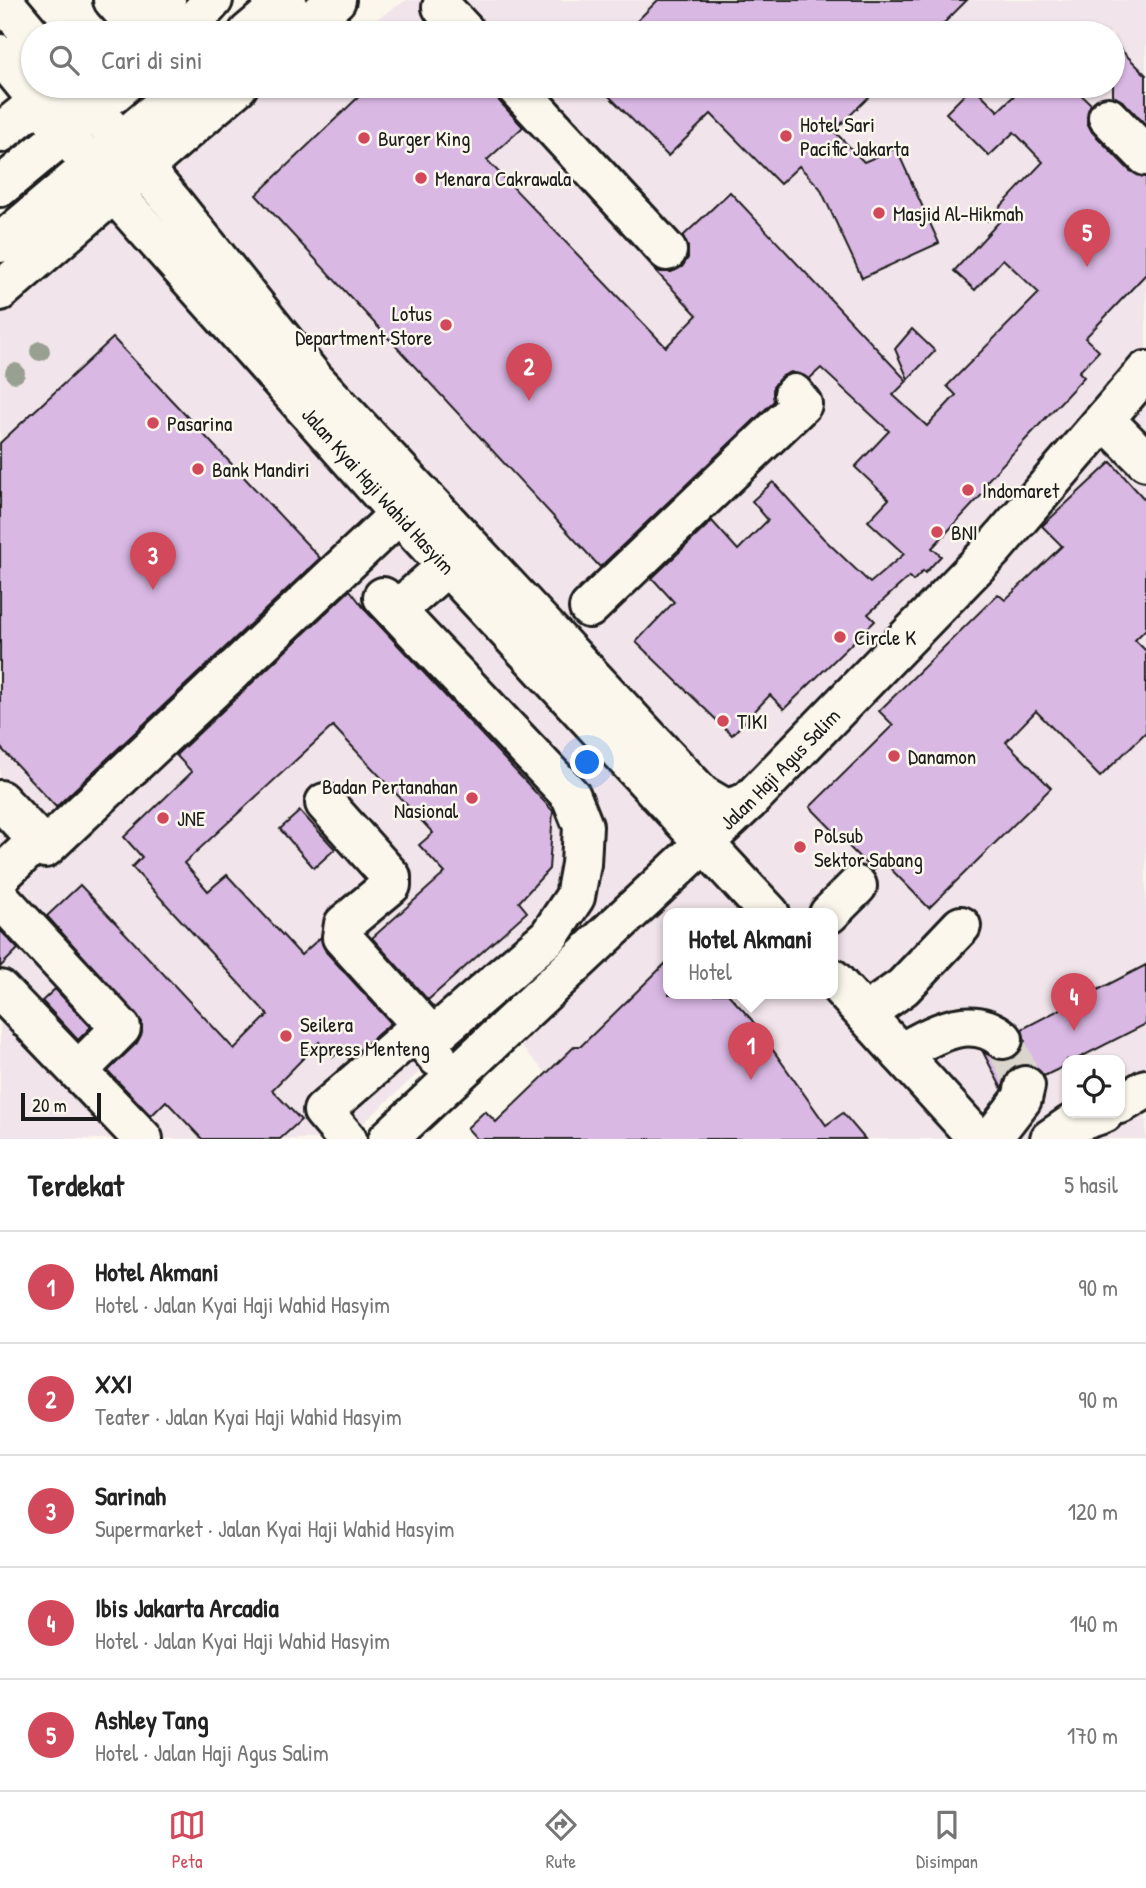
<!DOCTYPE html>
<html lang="id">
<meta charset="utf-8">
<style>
body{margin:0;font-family:"Patrick Hand",sans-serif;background:#f2f2f2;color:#222}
.controls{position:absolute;right:21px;bottom:21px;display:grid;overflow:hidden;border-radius:14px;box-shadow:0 2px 5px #0004}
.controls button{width:63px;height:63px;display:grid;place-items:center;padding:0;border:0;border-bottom:2px solid #e0e0e0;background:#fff;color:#222;font:35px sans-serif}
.scale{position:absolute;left:21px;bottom:18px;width:80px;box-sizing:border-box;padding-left:7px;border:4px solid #1c1c1c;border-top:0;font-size:19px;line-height:24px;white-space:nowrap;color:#1c1c1c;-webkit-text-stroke:5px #fbf7ec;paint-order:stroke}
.you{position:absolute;left:588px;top:763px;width:24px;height:24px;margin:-18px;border:5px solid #fff;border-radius:50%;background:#1a73e8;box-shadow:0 0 0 10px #1a73e833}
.badge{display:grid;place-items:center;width:46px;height:46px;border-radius:50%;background:#d1495b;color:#fff;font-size:23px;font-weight:700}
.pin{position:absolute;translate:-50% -58px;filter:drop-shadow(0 2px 4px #0008)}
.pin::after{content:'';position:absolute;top:37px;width:24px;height:21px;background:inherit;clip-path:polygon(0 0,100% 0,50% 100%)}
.popup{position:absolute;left:663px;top:908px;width:175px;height:91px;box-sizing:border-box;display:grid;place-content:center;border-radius:14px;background:#fff;filter:drop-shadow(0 2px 5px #0005);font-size:23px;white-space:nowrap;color:#767676}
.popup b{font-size:26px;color:#222}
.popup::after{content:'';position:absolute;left:50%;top:100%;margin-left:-14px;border:14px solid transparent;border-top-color:#fff}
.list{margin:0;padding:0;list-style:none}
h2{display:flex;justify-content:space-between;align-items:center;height:91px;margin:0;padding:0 28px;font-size:30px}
h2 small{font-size:23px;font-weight:400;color:#767676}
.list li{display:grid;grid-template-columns:46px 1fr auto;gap:21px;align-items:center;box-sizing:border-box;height:112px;padding:0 28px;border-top:2px solid #e0e0e0}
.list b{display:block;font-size:26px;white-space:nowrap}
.list p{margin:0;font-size:23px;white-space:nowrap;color:#767676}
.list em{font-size:23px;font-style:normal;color:#767676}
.icon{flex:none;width:38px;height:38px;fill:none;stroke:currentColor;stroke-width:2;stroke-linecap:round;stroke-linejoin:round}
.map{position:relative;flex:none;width:1146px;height:1139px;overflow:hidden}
.search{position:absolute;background:#fff;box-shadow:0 2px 5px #0004;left:21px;right:21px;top:21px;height:77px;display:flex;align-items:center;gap:18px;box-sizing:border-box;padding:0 24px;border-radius:38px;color:#767676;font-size:26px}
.sheet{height:651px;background:#fff}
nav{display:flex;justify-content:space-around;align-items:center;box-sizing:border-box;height:98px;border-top:2px solid #e0e0e0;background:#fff;font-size:19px;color:#767676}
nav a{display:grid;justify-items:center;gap:4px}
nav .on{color:#d1495b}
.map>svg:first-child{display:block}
</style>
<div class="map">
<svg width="1146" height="1139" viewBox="0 0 1146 1139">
<rect width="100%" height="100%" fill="#fbf7ec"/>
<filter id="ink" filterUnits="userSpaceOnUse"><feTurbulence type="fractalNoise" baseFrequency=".0143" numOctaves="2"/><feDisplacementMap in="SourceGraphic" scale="14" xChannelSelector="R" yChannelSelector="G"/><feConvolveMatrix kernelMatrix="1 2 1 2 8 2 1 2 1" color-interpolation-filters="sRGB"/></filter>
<g filter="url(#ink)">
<path fill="#f1e4ea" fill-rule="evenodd" d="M 407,0 L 1146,0 L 1146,1139 L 608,1139 L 487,1010 L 346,1139 L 0,1139 L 0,277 L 105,190 L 271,86 L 1113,86 L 1113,33 L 354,33 ZM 669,914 L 833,914 L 833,994 L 669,994 ZM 1067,1060 L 1120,1060 L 1120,1113 L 1067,1113 Z"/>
<g fill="#d9b8e4" stroke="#1c1c1c" stroke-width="2">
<polygon points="658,0 967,0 934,33 625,33"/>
<polygon points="1113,42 1146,75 1146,125 1124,102 1113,96"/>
<polygon points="370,86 494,86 499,101 523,127 487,160 666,347 697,315 651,266 660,272 671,272 682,267 688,258 688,247 683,236 730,192 907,381 893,395 927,426 956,395 947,386 1039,293 1003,259 975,290 954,271 1008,212 987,221 1043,162 1014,132 989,156 946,113 973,86 998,111 1024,86 1048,86 1058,95 1067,86 1072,86 1091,104 1087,122 1092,132 1130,171 1146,177 1146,274 1085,338 1099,351 1079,372 1084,377 986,482 990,486 932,548 941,556 925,573 923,571 913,581 909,577 868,614 875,621 784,709 770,695 732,735 636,642 674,602 652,578 712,521 738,550 768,520 752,501 773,482 823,538 870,583 904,554 868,521 889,499 855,467 889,431 821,368 809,379 791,372 781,377 773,387 774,401 600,567 256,195"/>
<polygon points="599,86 880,86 834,131 864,162 896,148 939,243 862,278 820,188 799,166 780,184 711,114 668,156"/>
<polygon points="912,329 935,351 908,379 895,349"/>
<polygon points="113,338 320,558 56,807 0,747 0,443"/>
<polygon points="1111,462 1146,501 1146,629 1135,640 1146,651 1146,732 1100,777 1036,711 1006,742 1051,788 929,908 883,861 873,871 810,807 893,725 879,711 998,594 1005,600 1062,546 1042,526"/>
<polygon points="350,590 367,612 553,811 549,869 519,902 527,912 428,1000 372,938 445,873 419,845 433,833 333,726 184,863 208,891 227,875 301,955 321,937 326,952 391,1023 349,1059 341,1050 333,1057 319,1042 272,1090 301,1120 280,1139 202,1139 166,1101 151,1116 108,1071 137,1043 142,1033 142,1022 47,916 80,885 234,1049 268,1015 132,867 142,857 124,837 192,772 176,755"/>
<polygon points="300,811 335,849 314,868 280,829"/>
<polygon points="0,930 18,949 0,967"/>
<polygon points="669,960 669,994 728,994 751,1019 826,1125 843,1113 865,1139 477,1139 467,1128 485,1111 496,1122 575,1046 581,1046"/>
<polygon points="1146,965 1146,1024 1075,1060 1067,1060 1067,1065 1044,1076 1031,1065 1018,1065 1009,1072 1002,1089 983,1052 1001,1061 1014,1058 1021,1051 1025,1041 1022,1029"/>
<polygon points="55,989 91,1027 78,1040 42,1001"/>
</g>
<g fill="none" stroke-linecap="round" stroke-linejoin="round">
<polyline stroke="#dad6cd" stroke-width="38" stroke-dasharray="38 19" stroke-linecap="butt" points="1003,1039 1025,1086"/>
<defs>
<g id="minor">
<polyline points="113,0 135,25"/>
<polyline points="442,7 466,33"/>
<polyline points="183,33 213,0"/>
<polyline points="248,33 287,0"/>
<polyline points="515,86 667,251"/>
<polyline points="1108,117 1146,156"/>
<polyline points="0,187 122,86"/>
<polyline points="0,243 186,86"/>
<polyline points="1105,420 1146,461"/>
<polyline points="589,608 802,404 794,394"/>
<polyline points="396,611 447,566"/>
<polyline points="0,800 45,848 399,514"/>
<polyline points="325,803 391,877 391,885 344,924 342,937 427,1031 435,1035 549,936 575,897 581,864 583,826 571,796 383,597"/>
<polyline points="0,876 38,840"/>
<polyline points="0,898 121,1028 78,1071"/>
<polyline points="829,914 857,886"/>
<polyline points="0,990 143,1139"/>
<polyline points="865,1014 903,987 961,926"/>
<path d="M 900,1053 C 932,1036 970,1011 1003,1039"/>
<polyline points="1120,1104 1146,1089"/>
<polyline points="347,1139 323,1111 415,1031 437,1057"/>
<path id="s1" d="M 388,1139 L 748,802 L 993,549 L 1146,371"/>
<polyline points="991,1139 1022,1099 1025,1086"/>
<polyline points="1050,1139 1072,1124 1104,1113"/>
</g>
<g id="major">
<polyline points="2,0 33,37"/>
<polyline points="125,33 166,0"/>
<polyline points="298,33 336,0"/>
<path id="s2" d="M 0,54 L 113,192 L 399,514 L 770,914"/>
<polyline points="74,86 174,204 314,379 702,795 726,809 748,802"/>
<polyline points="0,133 58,86"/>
<polyline points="0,291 238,86"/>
<polyline points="833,979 978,1139"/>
</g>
</defs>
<use href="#minor" stroke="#1c1c1c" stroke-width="44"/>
<use href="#major" stroke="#1c1c1c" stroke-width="44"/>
<use href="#minor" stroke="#fbf7ec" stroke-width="38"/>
<use href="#major" stroke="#fbf7ec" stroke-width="38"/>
</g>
<g fill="#97a091">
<circle cx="40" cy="351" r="10"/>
<circle cx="15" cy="373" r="10"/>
</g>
</g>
<g fill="#d1495b" stroke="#fbf7ec" stroke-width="2.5">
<circle cx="786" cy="136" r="7"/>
<circle cx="364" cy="138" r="7"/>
<circle cx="421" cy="178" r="7"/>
<circle cx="879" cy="213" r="7"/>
<circle cx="446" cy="325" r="7"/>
<circle cx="153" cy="423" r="7"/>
<circle cx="198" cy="469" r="7"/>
<circle cx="968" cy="490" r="7"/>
<circle cx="937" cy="532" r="7"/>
<circle cx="840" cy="637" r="7"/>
<circle cx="723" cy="721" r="7"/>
<circle cx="894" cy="756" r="7"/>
<circle cx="472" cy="798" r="7"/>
<circle cx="163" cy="818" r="7"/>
<circle cx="800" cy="847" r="7"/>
<circle cx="286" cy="1036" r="7"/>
</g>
<g text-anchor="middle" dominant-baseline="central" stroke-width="5" stroke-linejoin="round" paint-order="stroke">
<g font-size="21" fill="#1c1c1c" stroke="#fbf7ec" text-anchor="start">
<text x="800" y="124">Hotel Sari<tspan x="800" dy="24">Pacific Jakarta</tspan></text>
<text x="378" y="138">Burger King</text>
<text x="435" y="178">Menara Cakrawala</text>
<text x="893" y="213">Masjid Al-Hikmah</text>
<text x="432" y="313" text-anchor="end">Lotus<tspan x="432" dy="24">Department Store</tspan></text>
<text x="167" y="423">Pasarina</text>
<text x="212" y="469">Bank Mandiri</text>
<text x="982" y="490">Indomaret</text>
<text x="951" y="532">BNI</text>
<text x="854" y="637">Circle K</text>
<text x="737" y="721">TIKI</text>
<text x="908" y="756">Danamon</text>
<text x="458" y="786" text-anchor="end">Badan Pertanahan<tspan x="458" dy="24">Nasional</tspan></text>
<text x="177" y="818">JNE</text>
<text x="814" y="835">Polsub<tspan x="814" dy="24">Sektor Sabang</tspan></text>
<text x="300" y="1024">Seilera<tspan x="300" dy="24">Express Menteng</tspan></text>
</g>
<g font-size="21" fill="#1c1c1c" stroke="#fbf7ec">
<text stroke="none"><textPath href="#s2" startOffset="578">Jalan Kyai Haji Wahid Hasyim</textPath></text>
<text stroke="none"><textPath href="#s1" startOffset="539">Jalan Haji Agus Salim</textPath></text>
</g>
</g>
</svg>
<div class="controls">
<button><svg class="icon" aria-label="locate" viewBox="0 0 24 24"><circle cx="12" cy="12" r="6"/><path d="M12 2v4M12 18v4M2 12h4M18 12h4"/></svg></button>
</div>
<div class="scale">20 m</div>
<div class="you"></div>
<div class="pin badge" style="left:751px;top:1080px">1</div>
<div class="popup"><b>Hotel Akmani</b>Hotel</div>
<div class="pin badge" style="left:529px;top:401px">2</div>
<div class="pin badge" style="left:153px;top:590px">3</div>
<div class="pin badge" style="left:1074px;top:1031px">4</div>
<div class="pin badge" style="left:1087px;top:267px">5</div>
<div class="search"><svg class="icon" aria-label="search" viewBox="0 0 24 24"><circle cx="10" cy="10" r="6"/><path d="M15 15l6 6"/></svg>Cari di sini</div>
</div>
<section class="sheet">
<h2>Terdekat<small>5 hasil</small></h2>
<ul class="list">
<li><span class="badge">1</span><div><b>Hotel Akmani</b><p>Hotel · Jalan Kyai Haji Wahid Hasyim</p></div><em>90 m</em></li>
<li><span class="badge">2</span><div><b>XXI</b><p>Teater · Jalan Kyai Haji Wahid Hasyim</p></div><em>90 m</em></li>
<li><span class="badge">3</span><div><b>Sarinah</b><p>Supermarket · Jalan Kyai Haji Wahid Hasyim</p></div><em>120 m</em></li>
<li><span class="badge">4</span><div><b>Ibis Jakarta Arcadia</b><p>Hotel · Jalan Kyai Haji Wahid Hasyim</p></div><em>140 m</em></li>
<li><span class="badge">5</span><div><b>Ashley Tang</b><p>Hotel · Jalan Haji Agus Salim</p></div><em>170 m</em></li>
</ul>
</section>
<nav>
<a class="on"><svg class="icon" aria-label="map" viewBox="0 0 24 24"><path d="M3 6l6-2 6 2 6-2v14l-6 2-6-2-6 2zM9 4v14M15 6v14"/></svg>Peta</a>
<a><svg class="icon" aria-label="directions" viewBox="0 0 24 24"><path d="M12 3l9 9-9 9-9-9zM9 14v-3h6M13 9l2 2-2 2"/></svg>Rute</a>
<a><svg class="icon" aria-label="saved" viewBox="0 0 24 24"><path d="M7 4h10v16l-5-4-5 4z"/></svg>Disimpan</a>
</nav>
